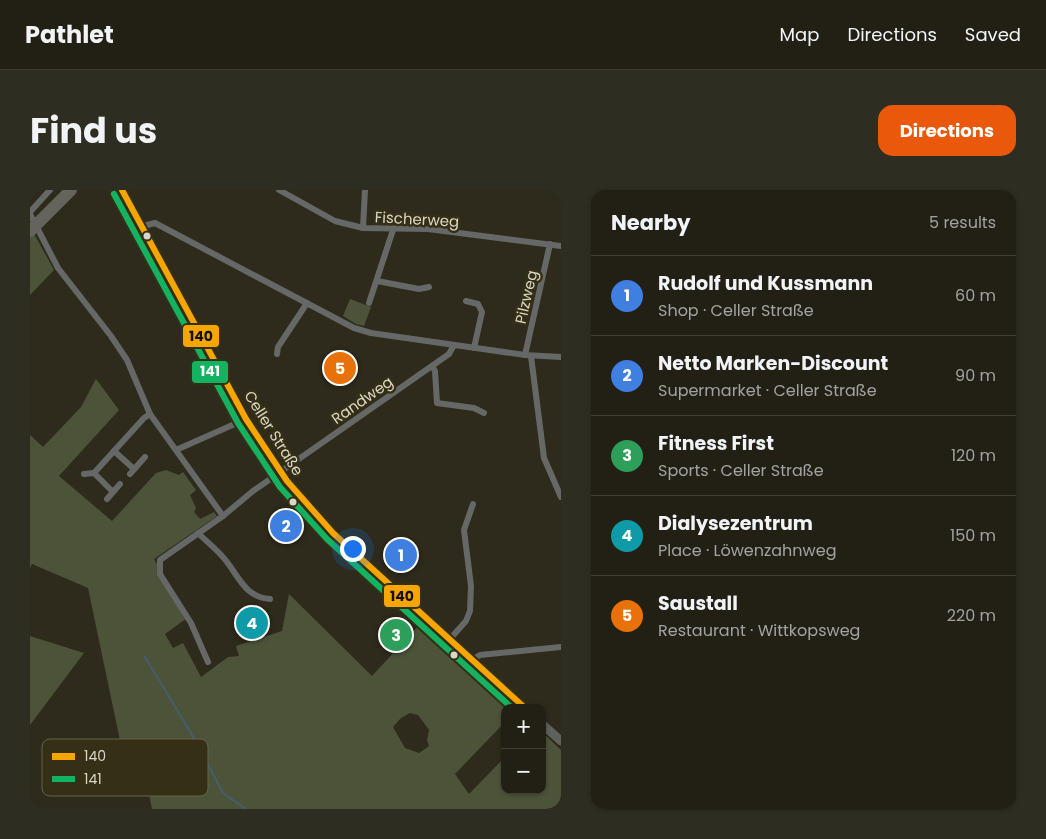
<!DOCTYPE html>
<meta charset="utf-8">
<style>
body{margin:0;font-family:Poppins,sans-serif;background:#2e2d22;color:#f1f3f6}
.controls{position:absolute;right:15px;bottom:15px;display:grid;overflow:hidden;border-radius:10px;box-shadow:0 1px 4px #0004}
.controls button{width:45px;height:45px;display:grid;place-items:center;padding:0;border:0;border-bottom:1px solid #3f3e34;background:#222015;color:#f1f3f6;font:25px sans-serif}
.you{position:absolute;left:322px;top:358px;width:18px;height:18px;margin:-12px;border:4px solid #fff;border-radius:50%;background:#1a73e8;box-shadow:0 0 0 8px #1a73e833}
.badge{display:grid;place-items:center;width:32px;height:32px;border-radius:50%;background:#ea580c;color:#fff;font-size:16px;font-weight:700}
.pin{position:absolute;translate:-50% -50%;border:2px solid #fff;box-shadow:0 1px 5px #0006}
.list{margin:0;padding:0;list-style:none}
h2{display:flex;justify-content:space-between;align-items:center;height:65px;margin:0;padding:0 20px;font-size:21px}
h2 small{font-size:16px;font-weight:400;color:#a2a3a0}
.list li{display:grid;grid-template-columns:32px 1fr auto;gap:15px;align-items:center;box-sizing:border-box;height:80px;padding:0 20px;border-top:1px solid #3f3e34}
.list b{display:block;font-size:19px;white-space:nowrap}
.list p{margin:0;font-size:16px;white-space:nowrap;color:#a2a3a0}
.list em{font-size:16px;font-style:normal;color:#a2a3a0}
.map{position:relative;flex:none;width:531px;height:619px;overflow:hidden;border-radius:15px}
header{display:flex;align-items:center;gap:30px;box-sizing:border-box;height:70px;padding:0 25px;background:#222015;border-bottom:1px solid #3f3e34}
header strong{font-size:24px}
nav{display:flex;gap:28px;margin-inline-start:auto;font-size:18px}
.intro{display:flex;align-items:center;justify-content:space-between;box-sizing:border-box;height:120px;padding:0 30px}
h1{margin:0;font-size:35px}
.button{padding:12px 22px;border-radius:15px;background:#ea580c;color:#fff;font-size:18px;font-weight:700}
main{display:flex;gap:30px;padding:0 30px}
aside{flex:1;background:#222015;border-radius:15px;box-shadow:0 1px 4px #0004}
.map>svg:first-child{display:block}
</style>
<header>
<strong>Pathlet</strong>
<nav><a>Map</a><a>Directions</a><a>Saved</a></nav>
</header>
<div class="intro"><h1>Find us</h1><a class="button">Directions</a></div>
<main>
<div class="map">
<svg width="531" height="619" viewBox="0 0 531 619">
<rect width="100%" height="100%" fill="#2e2b1c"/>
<g fill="#4d5339" fill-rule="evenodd">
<polygon points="3,42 24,80 0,105 0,46"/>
<polygon points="320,109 341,117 334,136 326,134 313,126"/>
<path d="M 66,189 L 89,220 L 29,286 L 82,331 L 126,283 L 136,280 L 149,285 L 153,282 L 166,300 L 160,305 L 166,318 L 164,322 L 170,329 L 184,322 L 187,326 L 124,369 L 157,428 L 135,444 L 143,458 L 153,453 L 171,487 L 198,467 L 209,466 L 206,456 L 252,441 L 259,404 L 342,486 L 391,433 L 484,518 L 475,518 L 475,532 L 425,584 L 439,604 L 475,567 L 475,600 L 512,600 L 512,542 L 531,560 L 531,619 L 122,619 L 109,557 L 92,560 L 58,398 L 2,374 L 0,378 L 0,245 L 13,257 L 51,217 ZM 380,523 L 388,525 L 399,540 L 397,550 L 399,556 L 389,563 L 375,558 L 363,537 L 371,528 Z"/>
<polygon points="0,446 54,463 0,535"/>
</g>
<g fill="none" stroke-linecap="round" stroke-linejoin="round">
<polyline stroke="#435e6c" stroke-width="2" points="115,467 161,543 193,603 216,619"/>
<g stroke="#656867" stroke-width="6">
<polyline points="249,0 305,31 333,38 398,39 531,56"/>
<polyline points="0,22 20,0"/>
<polyline points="0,24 28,78 81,146 97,170 120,224 193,326"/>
<polyline points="113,36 125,33 324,138 341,143 495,165 531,167"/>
<polyline points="333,38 335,0"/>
<polyline points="347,91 389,99 399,97"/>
<polyline points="436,111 448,114 452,122 444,158"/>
<polyline points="339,113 363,40"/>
<polyline points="247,164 248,157 277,113"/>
<polyline points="495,165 520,54"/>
<polyline points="501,166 514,268 531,307"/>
<polyline points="402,176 405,181 407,213 444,218 454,223"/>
<polyline points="146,260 216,229"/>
<polyline points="84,261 104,279"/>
<polyline points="64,283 114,228 120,224"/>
<polyline points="54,284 64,283 83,302"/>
<polyline points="100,284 115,267"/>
<polyline points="77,309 90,294"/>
<path d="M 168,343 C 178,353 189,361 197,372 C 210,389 216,407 240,409"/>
<polyline points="419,450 436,431 440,421 441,396 434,340 443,314"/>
<polyline points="442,470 450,465 531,457"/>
<polyline points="178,472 161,433 130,384 130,370 193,326 223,301 419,164 424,155"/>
</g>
<g stroke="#5f615c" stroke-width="9">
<polyline points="92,0 216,229 257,291 303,343 495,518"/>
<polyline points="512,534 531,551"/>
</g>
<polyline stroke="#64645d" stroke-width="12" points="0,41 41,0"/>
<defs>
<polyline id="bus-1" points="92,0 216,229 257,291 303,343 495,518"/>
<polyline id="bus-2" points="84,4 208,233 250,297 297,349 482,518"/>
</defs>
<use href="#bus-1" stroke="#353015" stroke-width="10"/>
<use href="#bus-2" stroke="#353015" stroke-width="10"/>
<use href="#bus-1" stroke="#f7a600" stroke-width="6"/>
<use href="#bus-2" stroke="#13b361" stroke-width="6"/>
</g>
<g fill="#d8d6c6" stroke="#353015" stroke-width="2">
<circle cx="117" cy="46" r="4.5"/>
<circle cx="263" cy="312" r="4.5"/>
<circle cx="424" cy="465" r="4.5"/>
</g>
<g text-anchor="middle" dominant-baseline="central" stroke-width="5" stroke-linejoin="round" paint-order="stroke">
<g font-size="15" fill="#d8d6c6" stroke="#353015">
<text transform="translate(387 29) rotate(3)">Fischerweg</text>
<text transform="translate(496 107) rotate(-77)">Pilzweg</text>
<text transform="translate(332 210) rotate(-35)">Randweg</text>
<text transform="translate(244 243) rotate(58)">Celler Straße</text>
</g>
</g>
<rect x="12" y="549" width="166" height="57" rx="8" fill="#353015" stroke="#66624a" stroke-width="1"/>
<rect x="22" y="563" width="23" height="7" fill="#f7a600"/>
<rect x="22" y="586" width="23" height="6" fill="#13b361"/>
<g font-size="14" fill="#d8d6c6">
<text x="54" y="571">140</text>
<text x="54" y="594">141</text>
</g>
<g stroke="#353015" stroke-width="2">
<rect x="152" y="134" width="38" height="24" rx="5" fill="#f7a600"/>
<rect x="161" y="170" width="38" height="24" rx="5" fill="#13b361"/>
<rect x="353" y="394" width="38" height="24" rx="5" fill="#f7a600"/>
</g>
<g font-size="14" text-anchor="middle" font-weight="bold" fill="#fff">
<text x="180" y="186">141</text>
</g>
<g font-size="14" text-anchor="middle" font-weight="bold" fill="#111">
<text x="171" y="151">140</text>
<text x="372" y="411">140</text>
</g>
</svg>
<div class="controls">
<button>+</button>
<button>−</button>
</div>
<div class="you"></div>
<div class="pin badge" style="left:371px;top:365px;background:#3f7fe0">1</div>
<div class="pin badge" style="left:256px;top:336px;background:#3f7fe0">2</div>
<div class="pin badge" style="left:366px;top:445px;background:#2e9e5b">3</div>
<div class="pin badge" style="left:222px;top:433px;background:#0f9aa8">4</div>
<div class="pin badge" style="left:310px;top:178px;background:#e8710a">5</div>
</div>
<aside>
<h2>Nearby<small>5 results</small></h2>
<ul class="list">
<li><span class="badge" style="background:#3f7fe0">1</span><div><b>Rudolf und Kussmann</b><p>Shop · Celler Straße</p></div><em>60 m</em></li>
<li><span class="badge" style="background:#3f7fe0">2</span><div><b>Netto Marken-Discount</b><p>Supermarket · Celler Straße</p></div><em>90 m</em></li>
<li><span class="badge" style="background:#2e9e5b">3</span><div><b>Fitness First</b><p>Sports · Celler Straße</p></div><em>120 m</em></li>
<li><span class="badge" style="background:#0f9aa8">4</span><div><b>Dialysezentrum</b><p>Place · Löwenzahnweg</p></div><em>150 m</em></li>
<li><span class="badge" style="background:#e8710a">5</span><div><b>Saustall</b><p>Restaurant · Wittkopsweg</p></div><em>220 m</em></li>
</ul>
</aside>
</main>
